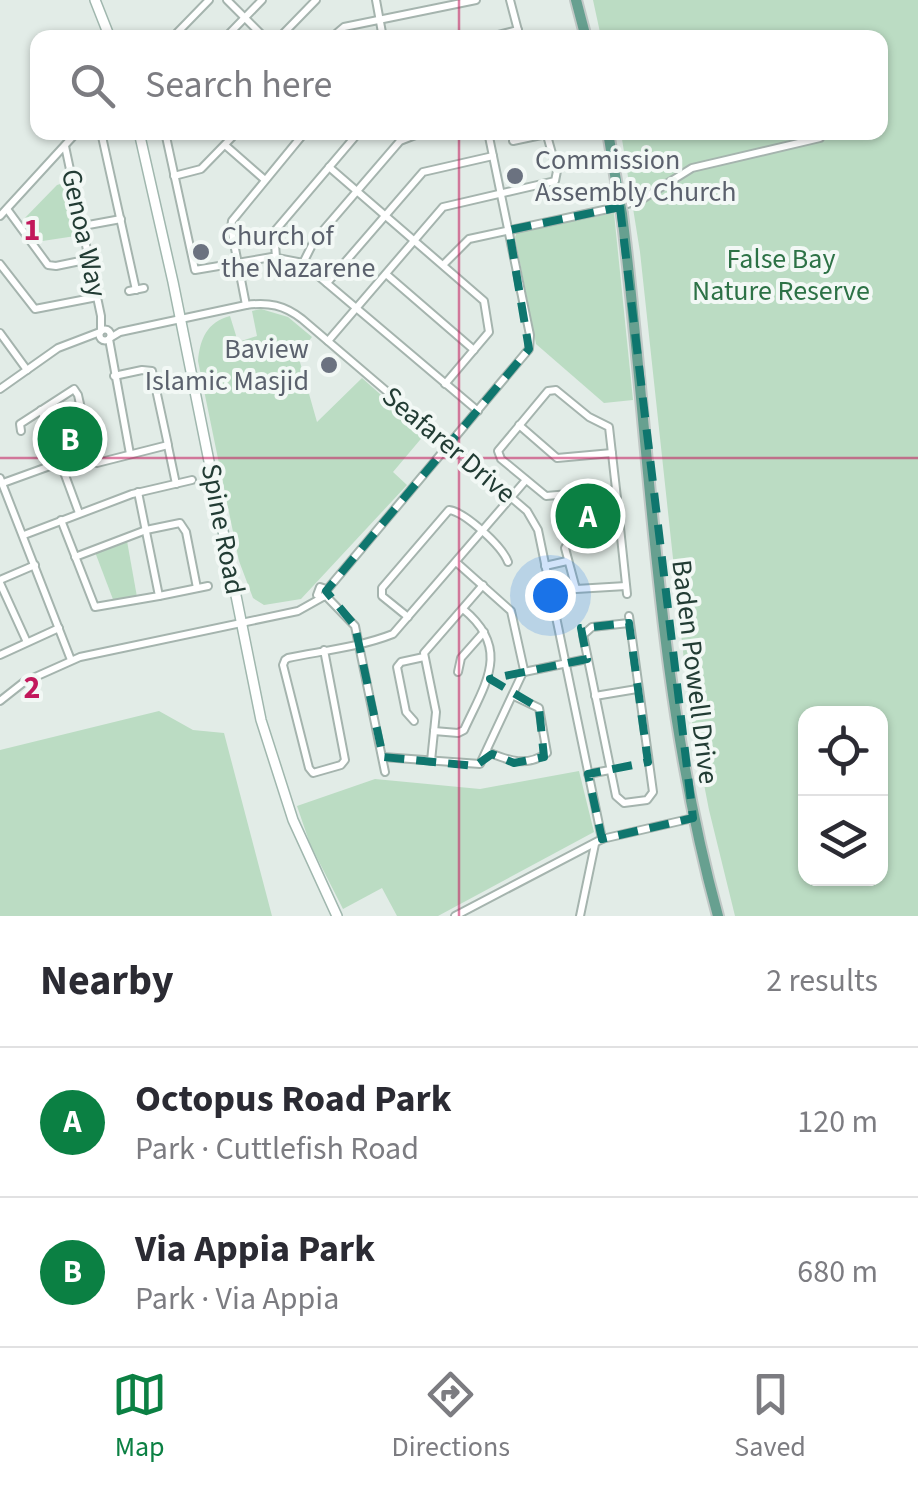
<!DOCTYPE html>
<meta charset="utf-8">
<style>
body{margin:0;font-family:"Source Sans 3",sans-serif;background:#f2f2f3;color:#2b2b33}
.controls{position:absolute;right:30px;bottom:30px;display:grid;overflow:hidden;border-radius:20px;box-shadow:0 2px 8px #0004}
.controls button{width:90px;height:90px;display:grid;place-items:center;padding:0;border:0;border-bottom:2px solid #e1e1e2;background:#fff;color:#2b2b33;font:50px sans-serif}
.you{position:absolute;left:550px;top:595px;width:35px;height:35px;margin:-25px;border:8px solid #fff;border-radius:50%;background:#1a73e8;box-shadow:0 0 0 15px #1a73e833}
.badge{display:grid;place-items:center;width:65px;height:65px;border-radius:50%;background:#0b8043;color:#fff;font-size:32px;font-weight:700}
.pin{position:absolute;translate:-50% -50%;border:5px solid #fff;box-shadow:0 2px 10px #0006}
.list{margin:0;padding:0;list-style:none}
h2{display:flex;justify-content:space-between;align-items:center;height:130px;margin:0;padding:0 40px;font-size:42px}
h2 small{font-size:32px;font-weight:400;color:#7c7c81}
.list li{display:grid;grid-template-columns:65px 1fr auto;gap:30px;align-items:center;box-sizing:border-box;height:150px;padding:0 40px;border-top:2px solid #e1e1e2}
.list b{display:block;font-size:38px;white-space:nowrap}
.list p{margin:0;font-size:32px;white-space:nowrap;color:#7c7c81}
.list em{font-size:32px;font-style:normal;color:#7c7c81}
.icon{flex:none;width:55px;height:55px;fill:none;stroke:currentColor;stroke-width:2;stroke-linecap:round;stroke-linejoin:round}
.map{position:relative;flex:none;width:918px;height:916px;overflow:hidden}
.search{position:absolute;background:#fff;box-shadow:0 2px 8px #0004;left:30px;right:30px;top:30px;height:110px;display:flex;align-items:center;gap:25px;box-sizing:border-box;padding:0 35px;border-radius:20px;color:#7c7c81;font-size:38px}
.sheet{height:430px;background:#fff}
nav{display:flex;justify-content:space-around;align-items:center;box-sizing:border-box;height:140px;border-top:2px solid #e1e1e2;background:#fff;font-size:28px;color:#7c7c81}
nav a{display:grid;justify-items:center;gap:5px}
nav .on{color:#0b8043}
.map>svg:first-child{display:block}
</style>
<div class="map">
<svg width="918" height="916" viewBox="0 0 918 916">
<rect width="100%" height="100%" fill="#e2ece7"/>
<g fill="#bbdcc3" fill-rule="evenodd">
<path d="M 593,0 L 918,0 L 918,916 L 735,916 L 709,810 L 689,707 L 640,252 L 621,133 L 880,132 L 880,38 L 601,37 ZM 806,714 L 880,714 L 880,878 L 806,878 Z"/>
<polygon points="70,181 82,235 36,242 21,222 57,185"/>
<polygon points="614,213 633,400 604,403 536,344 515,237 517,232"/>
<path d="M 261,309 L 288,317 L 312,337 L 298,355 L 317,422 L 362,378 L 425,434 L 393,472 L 407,485 L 301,599 L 264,605 L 253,598 L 239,561 L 198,361 C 200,339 207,322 230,316 L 238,342 L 257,336 L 252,311 Z"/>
<polygon points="78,412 86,451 64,460 51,427"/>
<polygon points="612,494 616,531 566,536 561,498"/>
<polygon points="127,541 137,597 114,602 95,552"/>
<polygon points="159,711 193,730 224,733 272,916 0,916 0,750"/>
<polygon points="579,771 594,832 438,916 397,916 382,888 343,909 310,844 297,806 375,779 480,789"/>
</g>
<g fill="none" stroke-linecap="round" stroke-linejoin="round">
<defs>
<g id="minor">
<polyline points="227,0 265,38"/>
<polyline points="376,0 383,38"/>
<polyline points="510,0 520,38"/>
<polyline points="172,38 209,0"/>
<polyline points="225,38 262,0"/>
<polyline points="279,38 316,0"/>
<polyline points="331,38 344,27 476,0"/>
<polyline points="486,38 518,30"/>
<polyline points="101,132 136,290"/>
<polyline points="165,132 195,270 272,257 303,263 478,411"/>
<polyline points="513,141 546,134"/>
<polyline points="225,145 265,180"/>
<polyline points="65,146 101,316 101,331"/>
<polyline points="329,167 484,301 489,332 445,384"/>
<polyline points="174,176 201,169 237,132"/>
<polyline points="7,209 48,265 56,266 90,259"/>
<polyline points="0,216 77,132"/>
<polyline points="83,226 121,219"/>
<polyline points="276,257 274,232 359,132"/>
<polyline points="303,263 314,241 400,141 423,132"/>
<polyline points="0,264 35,309 97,297"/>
<polyline points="443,265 469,239 622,206 644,198 692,168 820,138"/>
<polyline points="386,274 474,350"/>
<polyline points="327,283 423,172 493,156"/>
<polyline points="129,291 144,288"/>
<polyline points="246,305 231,228 232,221 305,132"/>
<circle cx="105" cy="335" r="5.5"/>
<polyline points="0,333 27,370"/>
<path d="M 110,338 L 120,332 L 246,305 C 269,302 284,305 302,319 L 527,511 L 538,530 L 602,839"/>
<polyline points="109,339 130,454"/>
<polyline points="328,341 443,207 555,181 557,171 546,132"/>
<polyline points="0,389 58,348 100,332"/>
<polyline points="41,410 79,513"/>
<polyline points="519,425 557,458 612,453"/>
<polyline points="21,431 20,424 74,389 78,395 91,454 97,463 168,445 152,371 142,370 114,376"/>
<polyline points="168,446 176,484"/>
<polyline points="0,478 71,660"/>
<polyline points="3,483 61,462"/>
<polyline points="616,490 546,496 501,459 498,451 548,391 556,390 589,417 609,427 617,498"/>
<polyline points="619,518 627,594"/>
<polyline points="61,520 95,607 159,596 138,492"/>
<polyline points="24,535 132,494 192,480"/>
<polyline points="620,535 570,540 565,548 576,589 626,586"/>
<polyline points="75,557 146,530 180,523 186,532 197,588"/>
<polyline points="545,566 567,561"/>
<polyline points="0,580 35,565"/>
<polyline points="0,583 26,640"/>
<polyline points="326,591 529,349 530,335 488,132"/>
<polyline points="159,596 208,586"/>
<polyline points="323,597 317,595 320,587 326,589 325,595 355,626 385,772"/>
<polyline points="629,616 653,792 647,800 624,803 616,796 583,635 592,627 629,623"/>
<path d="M 408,617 L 382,596 L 382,588 L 449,510 C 465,512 502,546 508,562"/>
<path d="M 324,650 L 345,760 L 341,765 L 313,773 L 309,768 L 283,665 L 285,660 L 288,658 C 322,651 360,647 393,634 L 526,480"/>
<polyline points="0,655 59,628"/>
<polyline points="458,672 461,658 484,632"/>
<polyline points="524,672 587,659"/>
<polyline points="595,696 637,689"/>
<polyline points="0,701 24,682 80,657 298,611 323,597"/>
<polyline points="414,721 406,712 397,667 401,662 424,657"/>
<path d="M 434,731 L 458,733 L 464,730 C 485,684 512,649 463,609"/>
<path d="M 488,752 C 509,761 527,767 547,753 L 539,708 L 514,696"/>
<polyline points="383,757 480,764 524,670 511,611 456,562"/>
<polyline points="431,761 436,712 424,653 483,585"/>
<polyline points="588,774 610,770"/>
<polyline points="455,916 602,839 693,818"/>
<polyline points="580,916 595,844"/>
</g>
<g id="secondary">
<polyline points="95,0 110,38"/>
<polyline points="139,132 173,282 261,720 293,820 337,916"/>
</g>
<g id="primary">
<polyline points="576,0 586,38"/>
<polyline points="608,132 619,199"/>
<path d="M 622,214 C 651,448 655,688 718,916"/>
</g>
</defs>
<use href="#minor" stroke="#a5b4ae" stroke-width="10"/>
<use href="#secondary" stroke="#a0b7ae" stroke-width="12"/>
<use href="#primary" stroke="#c1c8c6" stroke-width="14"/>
<use href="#minor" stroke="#fff" stroke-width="6"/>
<use href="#secondary" stroke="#fff" stroke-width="9"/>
<use href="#primary" stroke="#67a090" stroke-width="10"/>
<defs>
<polyline id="primary-bridge" points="619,199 622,214"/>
</defs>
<use href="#primary-bridge" stroke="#c1c8c6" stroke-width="14" stroke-linecap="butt"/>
<use href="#primary-bridge" stroke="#67a090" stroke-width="10"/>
</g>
<path fill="none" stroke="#0f766e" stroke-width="8" stroke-dasharray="20 12" stroke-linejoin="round" d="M 620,207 L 693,818 L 602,839 L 588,774 L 648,762 L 629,623 L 581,628 L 587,659 L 490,679 L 539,708 L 544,757 L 514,763 L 492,754 L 475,766 L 383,757 L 355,626 L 326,591 L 529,349 L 509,230 Z"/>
<path fill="none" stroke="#c2185b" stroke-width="2.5" stroke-opacity="0.55" d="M 459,0 L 459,38M 459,132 L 459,916M 0,458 L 918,458"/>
<g fill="#6b7280" stroke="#f2f8f5" stroke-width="4">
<circle cx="515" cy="176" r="10"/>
<circle cx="201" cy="252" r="10"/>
<circle cx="329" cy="365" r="10"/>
</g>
<g text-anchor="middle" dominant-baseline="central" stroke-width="8" stroke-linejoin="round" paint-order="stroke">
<g font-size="28" fill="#5b616d" stroke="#f2f8f5" text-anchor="start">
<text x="535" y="160">Commission<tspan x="535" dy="32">Assembly Church</tspan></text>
<text x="221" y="236">Church of<tspan x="221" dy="32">the Nazarene</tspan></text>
<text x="309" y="349" text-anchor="end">Baview<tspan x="309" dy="32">Islamic Masjid</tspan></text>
</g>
<g font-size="28" fill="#223c34" stroke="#f2f8f5">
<text transform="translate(84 233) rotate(78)">Genoa Way</text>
<text transform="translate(449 445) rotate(40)">Seafarer Drive</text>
<text transform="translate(223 529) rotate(79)">Spine Road</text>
<text transform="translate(695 672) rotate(83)">Baden Powell Drive</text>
</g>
<g font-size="28" fill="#2d7246" stroke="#f2f8f5">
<text x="781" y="259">False Bay<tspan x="781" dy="32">Nature Reserve</tspan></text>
</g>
</g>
<g font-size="32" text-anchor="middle" font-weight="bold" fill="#c2185b" stroke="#f2f8f5" stroke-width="8" stroke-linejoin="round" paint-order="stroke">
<text x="32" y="240">1</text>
<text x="32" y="698">2</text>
</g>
</svg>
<div class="controls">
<button><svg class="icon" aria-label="locate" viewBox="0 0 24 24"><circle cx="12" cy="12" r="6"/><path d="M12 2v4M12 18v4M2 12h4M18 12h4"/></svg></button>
<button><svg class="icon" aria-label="layers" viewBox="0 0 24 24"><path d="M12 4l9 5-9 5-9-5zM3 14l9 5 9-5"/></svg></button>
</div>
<div class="you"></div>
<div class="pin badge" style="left:588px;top:516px">A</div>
<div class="pin badge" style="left:70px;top:439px">B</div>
<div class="search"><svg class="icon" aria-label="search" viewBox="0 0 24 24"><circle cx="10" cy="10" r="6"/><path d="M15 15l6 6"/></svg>Search here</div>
</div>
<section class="sheet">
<h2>Nearby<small>2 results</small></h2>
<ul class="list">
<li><span class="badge">A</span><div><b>Octopus Road Park</b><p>Park · Cuttlefish Road</p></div><em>120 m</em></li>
<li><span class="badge">B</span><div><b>Via Appia Park</b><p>Park · Via Appia</p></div><em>680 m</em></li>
</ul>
</section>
<nav>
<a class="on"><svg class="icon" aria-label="map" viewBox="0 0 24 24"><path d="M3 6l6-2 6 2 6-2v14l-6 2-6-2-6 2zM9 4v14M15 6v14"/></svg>Map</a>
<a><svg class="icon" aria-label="directions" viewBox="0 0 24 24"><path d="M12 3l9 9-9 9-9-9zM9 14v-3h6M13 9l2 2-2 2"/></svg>Directions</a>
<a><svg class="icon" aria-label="saved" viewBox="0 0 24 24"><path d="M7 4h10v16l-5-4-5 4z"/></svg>Saved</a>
</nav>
